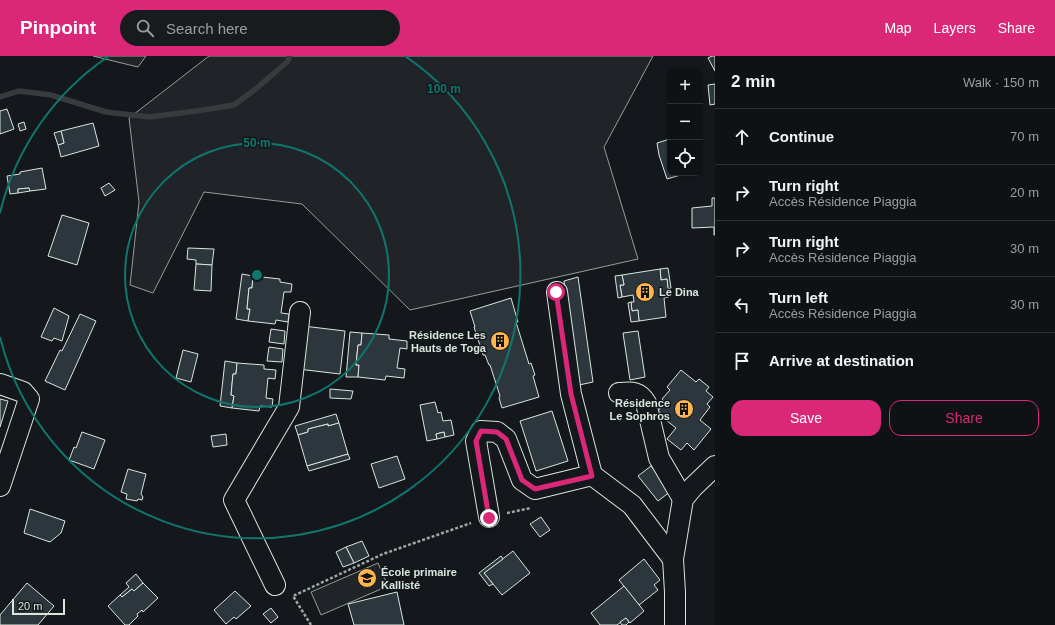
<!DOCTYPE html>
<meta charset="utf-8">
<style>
body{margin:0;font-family:Arial,sans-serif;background:#181b1e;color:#f1f3f6}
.controls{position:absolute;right:12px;top:12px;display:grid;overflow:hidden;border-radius:8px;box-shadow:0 1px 3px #0004}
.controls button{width:36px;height:36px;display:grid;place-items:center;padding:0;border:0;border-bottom:1px solid #2f3234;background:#0f1215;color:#f1f3f6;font:20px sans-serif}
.scale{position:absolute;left:12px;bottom:10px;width:53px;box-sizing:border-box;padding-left:4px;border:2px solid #d8e6dc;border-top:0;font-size:11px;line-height:14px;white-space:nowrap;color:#d8e6dc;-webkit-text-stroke:3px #14181c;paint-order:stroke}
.stop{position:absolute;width:12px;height:12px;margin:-9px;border:3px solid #db2777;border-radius:50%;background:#fff}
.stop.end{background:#db2777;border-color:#fff;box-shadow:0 1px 4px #0008}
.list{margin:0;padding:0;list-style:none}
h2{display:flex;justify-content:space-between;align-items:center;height:52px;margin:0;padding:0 16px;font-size:17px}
h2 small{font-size:13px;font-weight:400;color:#9b9ea0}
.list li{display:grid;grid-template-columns:26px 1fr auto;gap:12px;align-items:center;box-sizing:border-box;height:56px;padding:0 16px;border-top:1px solid #2f3234}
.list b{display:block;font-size:15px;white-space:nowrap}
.list p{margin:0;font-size:13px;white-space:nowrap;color:#9b9ea0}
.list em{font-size:13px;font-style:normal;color:#9b9ea0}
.actions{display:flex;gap:8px;padding:12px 16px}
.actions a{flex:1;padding:9px 0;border:1px solid #db2777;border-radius:12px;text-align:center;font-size:14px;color:#db2777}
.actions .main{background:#db2777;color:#fff}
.icon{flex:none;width:22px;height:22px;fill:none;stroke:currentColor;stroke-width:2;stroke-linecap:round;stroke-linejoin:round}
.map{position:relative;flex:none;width:715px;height:569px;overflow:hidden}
header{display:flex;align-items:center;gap:24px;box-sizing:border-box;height:56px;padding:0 20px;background:#db2777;color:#fff}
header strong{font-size:19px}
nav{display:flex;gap:22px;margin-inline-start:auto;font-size:14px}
.search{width:280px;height:36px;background:#181b1e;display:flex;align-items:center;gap:10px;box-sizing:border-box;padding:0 14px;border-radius:22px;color:#9b9ea0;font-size:15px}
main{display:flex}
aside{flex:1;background:#0f1215}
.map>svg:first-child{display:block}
</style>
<header>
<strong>Pinpoint</strong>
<div class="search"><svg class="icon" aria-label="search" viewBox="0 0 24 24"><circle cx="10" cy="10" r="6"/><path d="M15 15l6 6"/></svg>Search here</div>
<nav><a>Map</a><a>Layers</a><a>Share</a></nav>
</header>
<main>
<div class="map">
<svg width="715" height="569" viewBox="0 0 715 569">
<rect width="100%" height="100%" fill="#14181c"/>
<g fill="#202428" stroke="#939e99">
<polygon points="93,0 146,0 138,11"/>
<polygon points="209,0 653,0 604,91 638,203 410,254 302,148 204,136 153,237 130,229 139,146 129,62"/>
<polygon points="378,507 388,530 321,559 311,536"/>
</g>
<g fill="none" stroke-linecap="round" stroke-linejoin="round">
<polyline stroke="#363b3e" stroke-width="5.5" points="0,41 19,35 51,39 106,56 150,61 196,55 234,49 257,32 287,6 290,0"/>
</g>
<g fill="#2c363c" stroke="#d8e6dc">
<polygon points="712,0 715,0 715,15 708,2"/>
<polygon points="715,28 715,48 710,49 708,29"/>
<polygon points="7,53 14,73 0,78 0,55"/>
<polygon points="24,66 26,73 20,75 18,68"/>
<polygon points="93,67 99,90 61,101 58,89 64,87 61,75"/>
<polygon points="61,75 64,87 58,89 54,77"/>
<polygon points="670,83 670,117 684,118 667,123 659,99 657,87"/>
<polygon points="42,112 46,133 30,135 29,132 18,133 18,137 10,138 7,120 20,118 20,116"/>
<polygon points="109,127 115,134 105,140 101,132"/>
<polygon points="29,132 30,135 18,137 18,133"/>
<polygon points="712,142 715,142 715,179 714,179 714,171 692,172 692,152 712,150"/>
<polygon points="62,159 89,167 77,209 48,200"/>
<polygon points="188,192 214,193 212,209 196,208 196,204 187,203"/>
<polygon points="196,208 212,209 211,235 194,234"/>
<polygon points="668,212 671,232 668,233 667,223 661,224 660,213"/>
<polygon points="660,213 661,224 667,223 669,241 664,242 666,261 639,265 638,254 632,255 631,246 634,246 633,239 622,241 620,229 624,229 622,219"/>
<polygon points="242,218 253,220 252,232 249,232 247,253 250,253 248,265 236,263"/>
<polygon points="622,219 624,229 620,229 622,241 618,242 615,220"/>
<polygon points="253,220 280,223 280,226 292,228 291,236 284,236 281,257 289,258 288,266 276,264 275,268 248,265 250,253 247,253 249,232 252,232"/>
<polygon points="578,221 593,326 579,329 564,225"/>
<polygon points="511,242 518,266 516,266 529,308 531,307 535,319 533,320 539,341 502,352 499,342 500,340 490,309 489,309 485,299 483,299 474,271 475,271 470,255"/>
<polygon points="631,246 632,255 638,254 639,265 631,266 628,247"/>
<polygon points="54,252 69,260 62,285 54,282 52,285 41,281"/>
<polygon points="80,258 96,265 65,334 45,325 60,294 62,295"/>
<polygon points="303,270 345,275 340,318 298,313"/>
<polygon points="271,273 285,275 284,288 269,286"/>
<polygon points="638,275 645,321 630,324 623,277"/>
<polygon points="350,276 362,277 361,289 358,289 356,309 359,309 358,321 346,321"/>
<polygon points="362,277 389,279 389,283 407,285 407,293 400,292 397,312 405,313 404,322 386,320 385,324 358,321 359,309 356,309 358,289 361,289"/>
<polygon points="269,291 283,293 282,306 267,305"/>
<polygon points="183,294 198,298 191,326 176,322"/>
<polygon points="225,305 237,307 236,318 233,318 231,339 234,340 232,352 220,350"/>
<polygon points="237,307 264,309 264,313 276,314 275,323 268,322 266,342 273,343 272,351 260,350 259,355 232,352 234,340 231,339 233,318 236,318"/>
<polygon points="681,314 696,326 699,323 709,331 706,335 713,341 707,348 710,351 700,364 711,373 694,394 687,387 681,394 667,383 676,372 666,364 668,363 658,355 665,346 662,343 670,334 667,331"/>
<polygon points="330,333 353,335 351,343 330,342"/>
<polygon points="0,343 8,345 0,371"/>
<polygon points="435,346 438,357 441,356 443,365 451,364 454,379 445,381 444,376 436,378 437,383 427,385 420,349"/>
<polygon points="552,355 568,405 536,415 520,365"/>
<polygon points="336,358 339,367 328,370 328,368 308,373 308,376 298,379 295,370"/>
<polygon points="339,367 348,398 307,410 298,379 308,376 308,373 328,368 328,370"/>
<polygon points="82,376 105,384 94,413 69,404 74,391 76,392"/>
<polygon points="444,376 445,381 437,383 436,378"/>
<polygon points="226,378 227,389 213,391 211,380"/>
<polygon points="348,398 350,403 309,415 307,410"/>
<polygon points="397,400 405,423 379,432 371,408"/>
<polygon points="651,410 671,435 658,445 638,420"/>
<polygon points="128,413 146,418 141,438 143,441 142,444 138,443 137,445 126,443 127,438 121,436"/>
<polygon points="30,453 65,465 61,477 50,486 24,477"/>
<polygon points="541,461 550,474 540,481 530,468"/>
<polygon points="362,485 369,500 354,507 346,491"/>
<polygon points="346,491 354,507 343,511 336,496"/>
<polygon points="513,495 530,517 502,539 484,517"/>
<polygon points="501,500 503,503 484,517 493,528 489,530 479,517"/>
<polygon points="644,503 660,524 654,529 658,534 639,549 619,524"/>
<polygon points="136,518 143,527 134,535 132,533 122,541 120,539 129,531 126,527"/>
<polygon points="27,527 54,550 38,569 0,569 0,559"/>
<polygon points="143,527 158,542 143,556 142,554 137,558 138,560 129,569 125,569 108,550 120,539 122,541 132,533 134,535"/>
<polygon points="624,530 644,555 630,567 626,562 617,569 600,569 591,557"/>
<polygon points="235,535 251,550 236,563 234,561 226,568 214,554"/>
<polygon points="397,536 404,569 354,569 348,548"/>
<polygon points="271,552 278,561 271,567 263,558"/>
<polygon points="626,562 629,566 626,569 622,569 620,566"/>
</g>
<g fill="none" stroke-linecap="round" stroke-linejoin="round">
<defs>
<g id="minor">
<polyline points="557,236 571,338 592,419 632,449 673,503"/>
<polyline points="0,328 23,336 29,343 0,430"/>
<path d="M 619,337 C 632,336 639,335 646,347 L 659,402 L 683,443"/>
<polyline points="489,461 476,385 481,375 497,376 506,383 522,424 535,433 592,419"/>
<polyline points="275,529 234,444 289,351 300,256"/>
<polyline points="675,569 675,536 673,503 683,443 693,431 715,410"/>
</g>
</defs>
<use href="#minor" stroke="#d8e6dc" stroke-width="22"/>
<g stroke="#9da8a2" stroke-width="2.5" stroke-dasharray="3 2" stroke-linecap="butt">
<polyline points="507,457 531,452"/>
<polyline points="311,569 293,540 383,498 471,467"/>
</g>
<use href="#minor" stroke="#14181c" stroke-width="20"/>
</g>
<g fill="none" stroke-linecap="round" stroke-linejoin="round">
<polyline stroke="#db2777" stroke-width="5" points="489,462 476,385 481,375 497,376 506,383 522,424 535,433 592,420 571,338 556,236"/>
</g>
<g fill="none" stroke="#0f766e" stroke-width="2">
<circle cx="257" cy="219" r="132"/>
<path d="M0 157A264 264 0 0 1 109 0M405 0A264 264 0 1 1 0 281"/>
</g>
<defs>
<symbol id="building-disc" viewBox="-11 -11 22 22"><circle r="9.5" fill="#ffb74d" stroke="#14181c"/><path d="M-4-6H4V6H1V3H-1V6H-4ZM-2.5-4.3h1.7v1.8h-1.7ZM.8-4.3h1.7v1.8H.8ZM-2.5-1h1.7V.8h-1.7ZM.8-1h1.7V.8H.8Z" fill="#111"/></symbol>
<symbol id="school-disc" viewBox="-11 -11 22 22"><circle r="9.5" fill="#ffb74d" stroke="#14181c"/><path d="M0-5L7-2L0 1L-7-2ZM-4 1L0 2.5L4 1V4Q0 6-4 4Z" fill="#111"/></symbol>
</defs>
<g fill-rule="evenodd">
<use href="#building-disc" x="634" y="225" width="22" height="22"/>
<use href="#building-disc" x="489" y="274" width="22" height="22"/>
<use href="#building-disc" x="673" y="342" width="22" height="22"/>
<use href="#school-disc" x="356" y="511" width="22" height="22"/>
</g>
<g text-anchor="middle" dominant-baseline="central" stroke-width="3" stroke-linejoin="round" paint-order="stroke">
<g font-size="11" font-weight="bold" fill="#d8e6dc" stroke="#14181c" text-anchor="start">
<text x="659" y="236">Le Dina</text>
<text x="486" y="279" text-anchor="end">Résidence Les<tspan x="486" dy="13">Hauts de Toga</tspan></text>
<text x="670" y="347" text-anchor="end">Résidence<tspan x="670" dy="13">Le Sophros</tspan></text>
<text x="381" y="516">École primaire<tspan x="381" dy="13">Kallisté</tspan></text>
</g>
</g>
<circle cx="257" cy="219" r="6" fill="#0f766e" stroke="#14181c" stroke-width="2"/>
<g font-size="12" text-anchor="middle" font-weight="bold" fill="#0f766e" stroke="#14181c" stroke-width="3" stroke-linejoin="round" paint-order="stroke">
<text x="444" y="37">100 m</text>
<text x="257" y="91">50 m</text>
</g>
</svg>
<div class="controls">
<button>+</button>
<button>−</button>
<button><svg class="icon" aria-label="locate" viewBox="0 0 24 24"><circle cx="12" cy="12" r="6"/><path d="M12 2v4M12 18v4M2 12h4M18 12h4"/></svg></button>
</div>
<div class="scale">20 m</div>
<div class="stop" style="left:556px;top:236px"></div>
<div class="stop end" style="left:489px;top:462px"></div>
</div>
<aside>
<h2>2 min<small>Walk · 150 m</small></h2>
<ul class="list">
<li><svg class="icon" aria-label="ahead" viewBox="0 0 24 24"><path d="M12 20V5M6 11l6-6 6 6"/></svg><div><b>Continue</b></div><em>70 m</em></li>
<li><svg class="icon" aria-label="right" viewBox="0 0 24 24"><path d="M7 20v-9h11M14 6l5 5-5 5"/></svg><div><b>Turn right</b><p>Accès Résidence Piaggia</p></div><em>20 m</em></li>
<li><svg class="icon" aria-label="right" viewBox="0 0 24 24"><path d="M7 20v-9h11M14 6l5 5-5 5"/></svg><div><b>Turn right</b><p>Accès Résidence Piaggia</p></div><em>30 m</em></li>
<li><svg class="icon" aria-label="left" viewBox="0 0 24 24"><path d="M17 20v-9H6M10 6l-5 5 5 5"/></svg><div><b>Turn left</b><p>Accès Résidence Piaggia</p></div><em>30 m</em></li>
<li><svg class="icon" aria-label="arrive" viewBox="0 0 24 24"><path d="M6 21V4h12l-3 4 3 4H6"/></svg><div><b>Arrive at destination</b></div></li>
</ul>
<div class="actions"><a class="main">Save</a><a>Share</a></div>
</aside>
</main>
